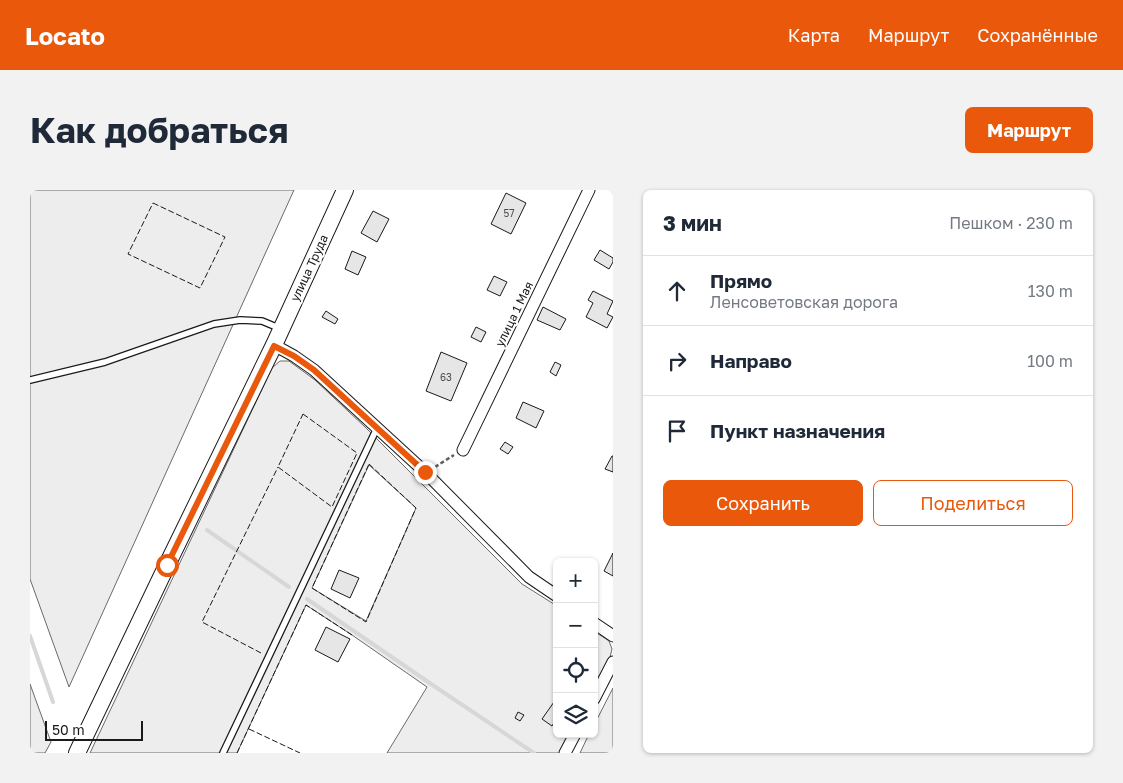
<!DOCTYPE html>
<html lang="ru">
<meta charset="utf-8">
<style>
body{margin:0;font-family:"Golos Text",sans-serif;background:#f2f2f3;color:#1f2937}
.controls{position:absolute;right:15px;bottom:15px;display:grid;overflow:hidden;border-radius:8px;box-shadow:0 1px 4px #0004}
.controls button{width:45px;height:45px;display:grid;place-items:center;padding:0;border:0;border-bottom:1px solid #e0e1e3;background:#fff;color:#1f2937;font:25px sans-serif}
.scale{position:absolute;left:15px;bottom:12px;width:98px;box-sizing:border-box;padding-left:5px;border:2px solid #1a1a1a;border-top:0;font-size:14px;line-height:18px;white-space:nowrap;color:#1a1a1a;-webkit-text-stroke:4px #fff;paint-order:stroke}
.stop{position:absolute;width:15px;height:15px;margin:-11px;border:4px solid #ea580c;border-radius:50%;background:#fff}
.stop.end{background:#ea580c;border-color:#fff;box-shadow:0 1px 5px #0008}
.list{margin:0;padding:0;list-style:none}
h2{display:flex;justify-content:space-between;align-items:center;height:65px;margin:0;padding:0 20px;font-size:21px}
h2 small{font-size:16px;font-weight:400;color:#747a83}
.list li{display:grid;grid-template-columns:32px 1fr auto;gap:15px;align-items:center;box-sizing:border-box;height:70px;padding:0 20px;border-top:1px solid #e0e1e3}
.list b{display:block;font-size:19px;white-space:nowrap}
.list p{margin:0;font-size:16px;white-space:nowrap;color:#747a83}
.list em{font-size:16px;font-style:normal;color:#747a83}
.actions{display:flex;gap:10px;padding:15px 20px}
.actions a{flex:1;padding:11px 0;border:1px solid #ea580c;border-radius:8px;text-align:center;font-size:18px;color:#ea580c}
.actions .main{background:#ea580c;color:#fff}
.icon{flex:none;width:28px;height:28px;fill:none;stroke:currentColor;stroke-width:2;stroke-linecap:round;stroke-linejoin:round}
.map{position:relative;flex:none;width:583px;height:563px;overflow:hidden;border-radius:8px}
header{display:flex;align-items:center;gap:30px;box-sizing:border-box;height:70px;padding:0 25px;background:#ea580c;color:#fff}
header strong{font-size:24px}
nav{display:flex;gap:28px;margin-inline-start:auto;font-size:18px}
.intro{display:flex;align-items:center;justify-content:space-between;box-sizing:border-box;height:120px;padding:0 30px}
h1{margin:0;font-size:35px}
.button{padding:12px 22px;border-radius:8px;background:#ea580c;color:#fff;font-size:18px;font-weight:700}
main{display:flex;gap:30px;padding:0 30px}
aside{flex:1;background:#fff;border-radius:8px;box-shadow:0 1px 4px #0004}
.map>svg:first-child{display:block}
</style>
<header>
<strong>Locato</strong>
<nav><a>Карта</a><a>Маршрут</a><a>Сохранённые</a></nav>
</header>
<div class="intro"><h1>Как добраться</h1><a class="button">Маршрут</a></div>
<main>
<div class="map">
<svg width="583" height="563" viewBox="0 0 583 563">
<rect width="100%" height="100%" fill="#fff"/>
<g fill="#ededed" stroke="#6a6a6a" fill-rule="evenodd">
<polygon points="0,0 264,0 39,497 0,389"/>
<path d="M 250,171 L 259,171 L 285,190 L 335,237 L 492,394 L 527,416 L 527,544 L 540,544 L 530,563 L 357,563 L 397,497 L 322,445 L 276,415 L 207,563 L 60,563 L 242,178 ZM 339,275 L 386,318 L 336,431 L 282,398 Z"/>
<polygon points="564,441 579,451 582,459 580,467 564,498"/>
<polygon points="0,494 21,552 15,563 0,563"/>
<polygon points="583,498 583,563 550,563 559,544 564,544 564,535"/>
</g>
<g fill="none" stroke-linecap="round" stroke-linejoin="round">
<g stroke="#d7d7d7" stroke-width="4">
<polyline points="177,340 259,397"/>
<polyline points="277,409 410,500 504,563"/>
<polyline points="0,446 23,512"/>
</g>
</g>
<g fill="#e6e6e6" stroke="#1a1a1a">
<polygon points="476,3 496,13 481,44 461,34"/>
<polygon points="343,21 359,29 347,52 331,43"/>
<polygon points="570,60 583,68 583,72 579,79 564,70"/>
<polygon points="322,61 336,67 328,85 315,79"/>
<polygon points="464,86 477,92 470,106 457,100"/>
<polygon points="563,101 583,111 577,124 583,127 577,138 556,127 563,113 558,110"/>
<polygon points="513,117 536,129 530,140 507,130"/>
<polygon points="296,121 308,129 305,134 292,127"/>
<polygon points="446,137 456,142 451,152 441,147"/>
<polygon points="411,162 437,173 421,211 396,201"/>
<polygon points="525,172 531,175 526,186 520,182"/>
<polygon points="493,212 514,221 506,238 486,228"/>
<polygon points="475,252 483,257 478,264 470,259"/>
<polygon points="582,266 583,266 583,282 575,279"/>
<polygon points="583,363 583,386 574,381"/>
<polygon points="309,380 329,388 320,408 301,399"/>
<polygon points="296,437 320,449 308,472 285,460"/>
<polygon points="524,512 527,514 527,528 522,536 512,529"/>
<polygon points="488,522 494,525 490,531 485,528"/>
</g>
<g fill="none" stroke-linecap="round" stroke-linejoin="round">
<defs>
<g id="lane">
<polyline points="0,190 75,172 184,134 210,130 232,131 244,136"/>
<polyline points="193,563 347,238"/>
</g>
<g id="street">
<polyline points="244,155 264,166 284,180 395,282 499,387 527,406"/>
<polyline points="433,260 559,0"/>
<polyline points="564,433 583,446"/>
<polyline points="564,509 583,472"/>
<polyline points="535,563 545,544"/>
</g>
<polyline id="secondary" points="47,563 137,375 244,155 315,0"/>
</defs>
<use href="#lane" stroke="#1a1a1a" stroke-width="8"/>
<use href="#street" stroke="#1a1a1a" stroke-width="13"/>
<use href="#secondary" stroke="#1a1a1a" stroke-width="18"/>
<polyline stroke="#5f5f5f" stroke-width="2.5" stroke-dasharray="4 2.5" stroke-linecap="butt" points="405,277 424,265"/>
<use href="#lane" stroke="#fff" stroke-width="5.5"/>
<use href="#street" stroke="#fff" stroke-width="11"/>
<use href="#secondary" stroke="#fff" stroke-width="16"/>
<g stroke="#1a1a1a" stroke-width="1" stroke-dasharray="6 2.5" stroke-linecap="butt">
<polygon points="123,13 195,47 170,98 98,64"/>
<polygon points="273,224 327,263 302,317 248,277"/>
<polygon points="339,274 386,318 336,432 282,398"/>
<polyline points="231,463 172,432 248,277"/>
<polyline points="219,539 270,563"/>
<polyline points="207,563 276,415 322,445"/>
</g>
</g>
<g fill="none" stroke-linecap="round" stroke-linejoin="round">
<polyline stroke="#ea580c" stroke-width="6" points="137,375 244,156 264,166 284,180 395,282"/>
</g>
<g text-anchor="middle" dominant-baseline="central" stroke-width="4" stroke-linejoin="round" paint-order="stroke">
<g font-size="10" fill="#4d4d4d">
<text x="479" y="23">57</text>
<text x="416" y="187">63</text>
</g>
<g font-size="12" fill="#1a1a1a" stroke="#fff">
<text transform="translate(279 78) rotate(-65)">улица Труда</text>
<text transform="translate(484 124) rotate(-64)">улица 1 Мая</text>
</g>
</g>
</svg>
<div class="controls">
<button>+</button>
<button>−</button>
<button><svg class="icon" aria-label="locate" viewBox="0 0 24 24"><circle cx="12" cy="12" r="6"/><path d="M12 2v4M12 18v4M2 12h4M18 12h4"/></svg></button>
<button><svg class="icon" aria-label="layers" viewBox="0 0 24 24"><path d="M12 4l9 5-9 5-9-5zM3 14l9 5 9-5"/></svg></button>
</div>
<div class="scale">50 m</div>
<div class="stop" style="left:137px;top:375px"></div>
<div class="stop end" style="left:395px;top:282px"></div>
</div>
<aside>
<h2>3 мин<small>Пешком · 230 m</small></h2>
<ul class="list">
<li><svg class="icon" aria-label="ahead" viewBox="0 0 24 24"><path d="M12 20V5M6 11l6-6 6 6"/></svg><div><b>Прямо</b><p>Ленсоветовская дорога</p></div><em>130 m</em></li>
<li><svg class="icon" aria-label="right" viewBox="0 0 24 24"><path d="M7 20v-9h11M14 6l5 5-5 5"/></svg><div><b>Направо</b></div><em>100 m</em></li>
<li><svg class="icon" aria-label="arrive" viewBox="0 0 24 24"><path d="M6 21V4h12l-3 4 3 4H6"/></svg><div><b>Пункт назначения</b></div></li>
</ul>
<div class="actions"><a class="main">Сохранить</a><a>Поделиться</a></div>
</aside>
</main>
